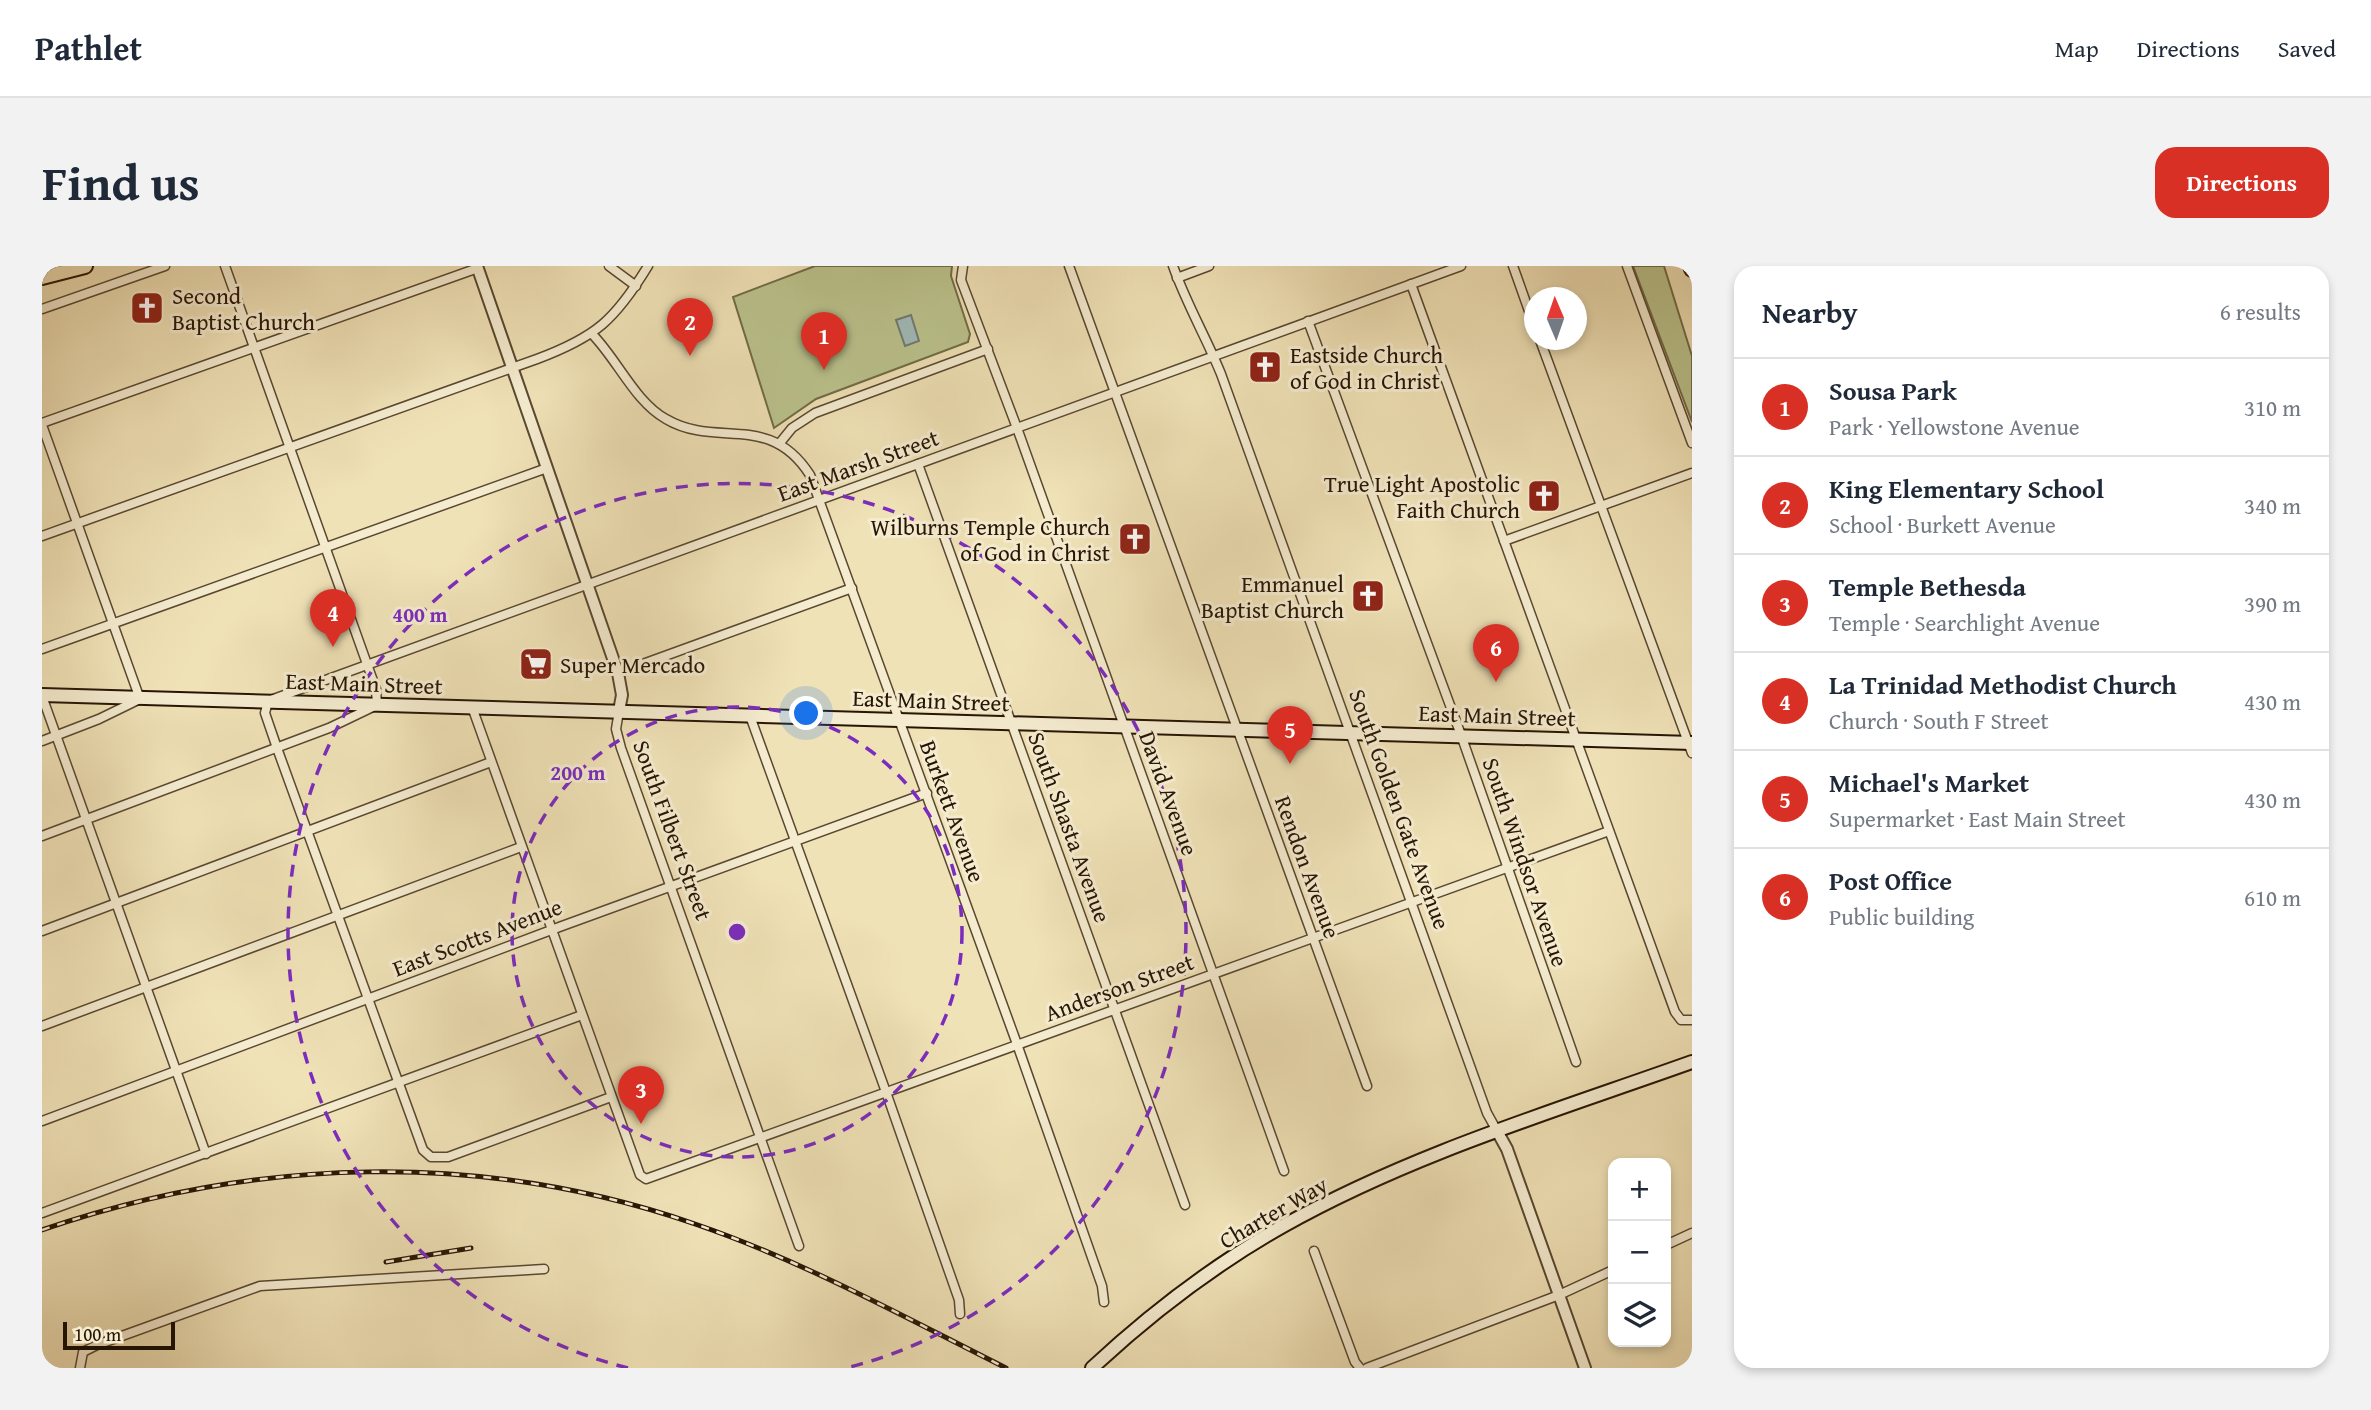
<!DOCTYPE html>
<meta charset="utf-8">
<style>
body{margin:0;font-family:"Gentium Book Plus",serif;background:#f2f2f3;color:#1f2937}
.controls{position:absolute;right:21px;bottom:21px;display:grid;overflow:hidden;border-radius:14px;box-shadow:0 4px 10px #0003}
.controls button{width:63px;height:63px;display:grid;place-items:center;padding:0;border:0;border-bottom:2px solid #e0e1e3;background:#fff;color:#1f2937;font:35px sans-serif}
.compass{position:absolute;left:1482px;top:21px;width:63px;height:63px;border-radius:50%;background:#fff;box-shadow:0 4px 10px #0003;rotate:358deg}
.scale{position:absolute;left:21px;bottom:18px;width:112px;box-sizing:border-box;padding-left:7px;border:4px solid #271504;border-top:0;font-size:19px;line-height:24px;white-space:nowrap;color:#271504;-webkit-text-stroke:5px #f5ecd0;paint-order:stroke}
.you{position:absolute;left:765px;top:448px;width:24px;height:24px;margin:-18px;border:5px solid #fff;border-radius:50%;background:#1a73e8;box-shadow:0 0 0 10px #1a73e833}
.badge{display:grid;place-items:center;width:46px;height:46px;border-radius:50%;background:#d93025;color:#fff;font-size:23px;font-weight:700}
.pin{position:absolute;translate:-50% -58px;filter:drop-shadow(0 2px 4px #0008)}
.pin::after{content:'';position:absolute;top:37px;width:24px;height:21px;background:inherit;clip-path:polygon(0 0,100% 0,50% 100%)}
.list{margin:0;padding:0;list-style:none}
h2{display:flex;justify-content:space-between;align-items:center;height:91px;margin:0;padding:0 28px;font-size:30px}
h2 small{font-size:23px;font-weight:400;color:#747a83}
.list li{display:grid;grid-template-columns:46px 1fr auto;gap:21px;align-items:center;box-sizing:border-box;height:98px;padding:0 28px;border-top:2px solid #e0e1e3}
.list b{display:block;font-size:26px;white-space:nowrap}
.list p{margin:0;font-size:23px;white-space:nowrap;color:#747a83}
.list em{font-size:23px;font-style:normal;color:#747a83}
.icon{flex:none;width:38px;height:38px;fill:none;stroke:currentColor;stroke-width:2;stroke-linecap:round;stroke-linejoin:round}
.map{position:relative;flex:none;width:1650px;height:1102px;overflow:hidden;border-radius:21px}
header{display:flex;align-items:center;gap:42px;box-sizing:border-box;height:98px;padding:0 35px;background:#fff;border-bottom:2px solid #e0e1e3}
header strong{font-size:33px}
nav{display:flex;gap:38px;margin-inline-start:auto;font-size:24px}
.intro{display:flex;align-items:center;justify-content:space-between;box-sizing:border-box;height:168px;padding:0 42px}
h1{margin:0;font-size:49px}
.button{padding:18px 32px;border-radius:21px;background:#d93025;color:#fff;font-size:24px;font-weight:700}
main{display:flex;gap:42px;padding:0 42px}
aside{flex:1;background:#fff;border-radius:21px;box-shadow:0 4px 10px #0003}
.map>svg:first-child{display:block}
</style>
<header>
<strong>Pathlet</strong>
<nav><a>Map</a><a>Directions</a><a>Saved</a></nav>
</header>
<div class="intro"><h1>Find us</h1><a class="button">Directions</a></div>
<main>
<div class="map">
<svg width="1650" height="1102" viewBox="0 0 1650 1102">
<rect width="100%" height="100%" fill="#f0e2b7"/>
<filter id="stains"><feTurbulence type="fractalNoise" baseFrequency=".00286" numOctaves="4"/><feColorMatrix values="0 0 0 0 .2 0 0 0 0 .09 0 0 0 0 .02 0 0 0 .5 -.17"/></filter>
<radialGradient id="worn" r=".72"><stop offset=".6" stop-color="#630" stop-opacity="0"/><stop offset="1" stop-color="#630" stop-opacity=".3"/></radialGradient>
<g fill="#bbc38d" stroke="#716c48" stroke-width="2">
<polygon points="773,0 910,0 909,10 928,68 926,76 774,133 732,162 691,31"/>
<polygon points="1591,0 1622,0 1650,90 1650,156"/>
</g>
<polygon fill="#a0bbba" stroke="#707971" stroke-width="2" points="869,49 877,75 863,80 854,54"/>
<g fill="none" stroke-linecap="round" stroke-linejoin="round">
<defs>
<g id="minor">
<polyline points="567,0 594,20"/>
<polyline points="921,0 919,14 975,162 1242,905"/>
<polyline points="1027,0 1325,820"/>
<path d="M 1131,0 C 1144,37 1164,71 1179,108 L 1445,847 L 1455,865"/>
<polyline points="1471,0 1492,59"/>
<polyline points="1585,0 1650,177"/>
<polyline points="1135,12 1167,0"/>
<polyline points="1369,18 1633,746 1639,754 1650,754"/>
<polyline points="0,43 123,0"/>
<polyline points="1266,55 1419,469 1534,796"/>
<path d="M 550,68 C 575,93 593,136 624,153 C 675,183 727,145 768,209 L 975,778 L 1060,1020 L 1062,1036"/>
<polyline points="1498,74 1650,487"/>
<polyline points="0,157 436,2"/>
<polyline points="0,159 98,433 57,453 0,475"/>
<polyline points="737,178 750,162 773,147 946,83"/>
<polyline points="876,198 1143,939"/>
<path d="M 0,270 L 495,93 C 554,71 573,54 606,0"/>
<polyline points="1462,275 1650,207"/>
<polyline points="0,383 505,202"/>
<polyline points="576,407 810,322"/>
<polyline points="0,430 164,888"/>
<polyline points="430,441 598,909 604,913 1567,565"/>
<polyline points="577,445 574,463 579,482 757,980"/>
<polyline points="708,450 844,826 917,1034 918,1048"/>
<polyline points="0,570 287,462 335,439 334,423 325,398 183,0"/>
<polyline points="0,665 449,496"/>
<polyline points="0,760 479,581"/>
<polyline points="569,831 406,891 389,891 381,884 235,482 223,447 226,435 1419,0"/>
<polyline points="0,855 520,660 885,527"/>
<polyline points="0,947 540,749"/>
<polyline points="1624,979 1650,967"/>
<polyline points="1272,985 1313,1096 1318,1102"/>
<polyline points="38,1102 41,1086 55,1079 218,1020 502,1003"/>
<polyline points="1325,1102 1517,1029 1571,1004"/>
</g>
<g id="tertiary">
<polyline points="435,0 576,407 580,429 577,445"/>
<polyline points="1455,865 1465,883 1543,1102"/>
</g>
<g id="secondary">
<polyline points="0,429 1650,477"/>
<path d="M 1050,1102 C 1109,1047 1172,999 1241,960 C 1369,888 1513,845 1650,796"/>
</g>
<g id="motorway">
<polyline points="1649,0 1650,3"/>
<polyline points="0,1 2,0"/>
<polyline points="0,11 43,0"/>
</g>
</defs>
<use href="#minor" stroke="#594831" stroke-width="11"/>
<use href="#tertiary" stroke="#594831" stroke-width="14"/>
<use href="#secondary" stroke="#271504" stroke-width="16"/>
<use href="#motorway" stroke="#271504" stroke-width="18"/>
<use href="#minor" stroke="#f5ecd0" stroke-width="8"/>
<use href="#tertiary" stroke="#f5ecd0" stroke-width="10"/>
<use href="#secondary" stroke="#f5ecd0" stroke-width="12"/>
<use href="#motorway" stroke="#f0e2b7" stroke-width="14"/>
<defs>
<g id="rail">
<path d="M 0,964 C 212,891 440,884 653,958 C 761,995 862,1051 964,1102"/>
<polyline points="344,996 429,982"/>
</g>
</defs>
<use href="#rail" stroke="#271504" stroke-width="5"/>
<use href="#rail" stroke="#f5ecd0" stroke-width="2.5" stroke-dasharray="8" stroke-linecap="butt"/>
</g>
<g fill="none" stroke="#7b2cbf" stroke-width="3.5" stroke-dasharray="12 9">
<circle cx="695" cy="666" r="225"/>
<path d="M586 1102A449 449 0 1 1 804 1102"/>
</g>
<defs>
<symbol id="church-square" viewBox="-11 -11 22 22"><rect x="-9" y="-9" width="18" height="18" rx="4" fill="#8f2418" stroke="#f5ecd0"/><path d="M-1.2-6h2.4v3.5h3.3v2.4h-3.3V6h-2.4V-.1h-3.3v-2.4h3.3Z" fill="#fff"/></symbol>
<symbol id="supermarket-square" viewBox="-11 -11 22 22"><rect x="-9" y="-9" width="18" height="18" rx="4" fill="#8f2418" stroke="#f5ecd0"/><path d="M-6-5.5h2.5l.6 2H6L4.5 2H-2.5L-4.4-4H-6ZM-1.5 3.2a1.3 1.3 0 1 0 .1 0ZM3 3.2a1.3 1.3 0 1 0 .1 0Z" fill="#fff"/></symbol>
</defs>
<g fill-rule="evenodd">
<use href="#church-square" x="86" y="23" width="38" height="38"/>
<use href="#church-square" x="1204" y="82" width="38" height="38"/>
<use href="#church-square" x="1483" y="211" width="38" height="38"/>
<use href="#church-square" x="1074" y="254" width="38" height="38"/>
<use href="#church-square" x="1307" y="311" width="38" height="38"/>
<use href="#supermarket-square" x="475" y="379" width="38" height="38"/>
</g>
<g text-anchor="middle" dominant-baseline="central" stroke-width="6" stroke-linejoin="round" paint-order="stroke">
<g font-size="23" fill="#271504" stroke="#f5ecd0" text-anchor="start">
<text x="130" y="29">Second<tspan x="130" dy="26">Baptist Church</tspan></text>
<text x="1248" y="88">Eastside Church<tspan x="1248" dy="26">of God in Christ</tspan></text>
<text x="1478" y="217" text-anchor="end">True Light Apostolic<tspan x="1478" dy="26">Faith Church</tspan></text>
<text x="1068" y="260" text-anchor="end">Wilburns Temple Church<tspan x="1068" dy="26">of God in Christ</tspan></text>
<text x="1302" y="317" text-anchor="end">Emmanuel<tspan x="1302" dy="26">Baptist Church</tspan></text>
<text x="518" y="398">Super Mercado</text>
</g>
<g font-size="23" fill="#271504" stroke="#f5ecd0">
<text transform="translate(816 199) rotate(-20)">East Marsh Street</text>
<text transform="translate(322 417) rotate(2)">East Main Street</text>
<text transform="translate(889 434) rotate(2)">East Main Street</text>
<text transform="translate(1455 449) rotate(2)">East Main Street</text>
<text transform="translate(1127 527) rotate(70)">David Avenue</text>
<text transform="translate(1358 543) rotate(70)">South Golden Gate Avenue</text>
<text transform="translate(911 545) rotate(70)">Burkett Avenue</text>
<text transform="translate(1028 561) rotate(70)">South Shasta Avenue</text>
<text transform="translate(631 564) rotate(70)">South Filbert Street</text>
<text transform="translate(1484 596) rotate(71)">South Windsor Avenue</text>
<text transform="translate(1266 601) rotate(70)">Rendon Avenue</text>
<text transform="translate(435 671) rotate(-21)">East Scotts Avenue</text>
<text transform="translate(1077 721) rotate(-20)">Anderson Street</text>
<text transform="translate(1231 946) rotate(-30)">Charter Way</text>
</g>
</g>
<circle cx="695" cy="666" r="10" fill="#7b2cbf" stroke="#f5ecd0" stroke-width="3.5"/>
<g font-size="21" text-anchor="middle" font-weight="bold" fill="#7b2cbf" stroke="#f5ecd0" stroke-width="6" stroke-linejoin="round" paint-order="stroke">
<text x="378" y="356">400 m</text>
<text x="536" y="514">200 m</text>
</g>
<rect width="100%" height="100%" filter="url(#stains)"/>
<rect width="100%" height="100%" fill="url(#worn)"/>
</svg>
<div class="controls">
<button>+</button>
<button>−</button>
<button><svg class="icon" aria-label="layers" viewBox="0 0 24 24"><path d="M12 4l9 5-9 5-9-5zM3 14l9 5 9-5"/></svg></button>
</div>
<svg class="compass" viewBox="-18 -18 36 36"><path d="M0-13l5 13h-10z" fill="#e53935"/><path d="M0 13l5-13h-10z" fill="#747a83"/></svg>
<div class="scale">100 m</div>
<div class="you"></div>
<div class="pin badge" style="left:782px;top:104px">1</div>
<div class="pin badge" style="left:648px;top:90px">2</div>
<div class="pin badge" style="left:599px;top:858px">3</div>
<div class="pin badge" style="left:291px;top:381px">4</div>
<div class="pin badge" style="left:1248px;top:498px">5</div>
<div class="pin badge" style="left:1454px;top:416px">6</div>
</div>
<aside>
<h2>Nearby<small>6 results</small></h2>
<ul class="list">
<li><span class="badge">1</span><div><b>Sousa Park</b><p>Park · Yellowstone Avenue</p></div><em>310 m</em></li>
<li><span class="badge">2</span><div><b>King Elementary School</b><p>School · Burkett Avenue</p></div><em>340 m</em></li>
<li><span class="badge">3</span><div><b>Temple Bethesda</b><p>Temple · Searchlight Avenue</p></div><em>390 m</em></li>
<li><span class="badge">4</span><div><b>La Trinidad Methodist Church</b><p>Church · South F Street</p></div><em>430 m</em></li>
<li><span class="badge">5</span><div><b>Michael's Market</b><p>Supermarket · East Main Street</p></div><em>430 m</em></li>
<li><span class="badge">6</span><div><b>Post Office</b><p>Public building</p></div><em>610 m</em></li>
</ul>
</aside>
</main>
